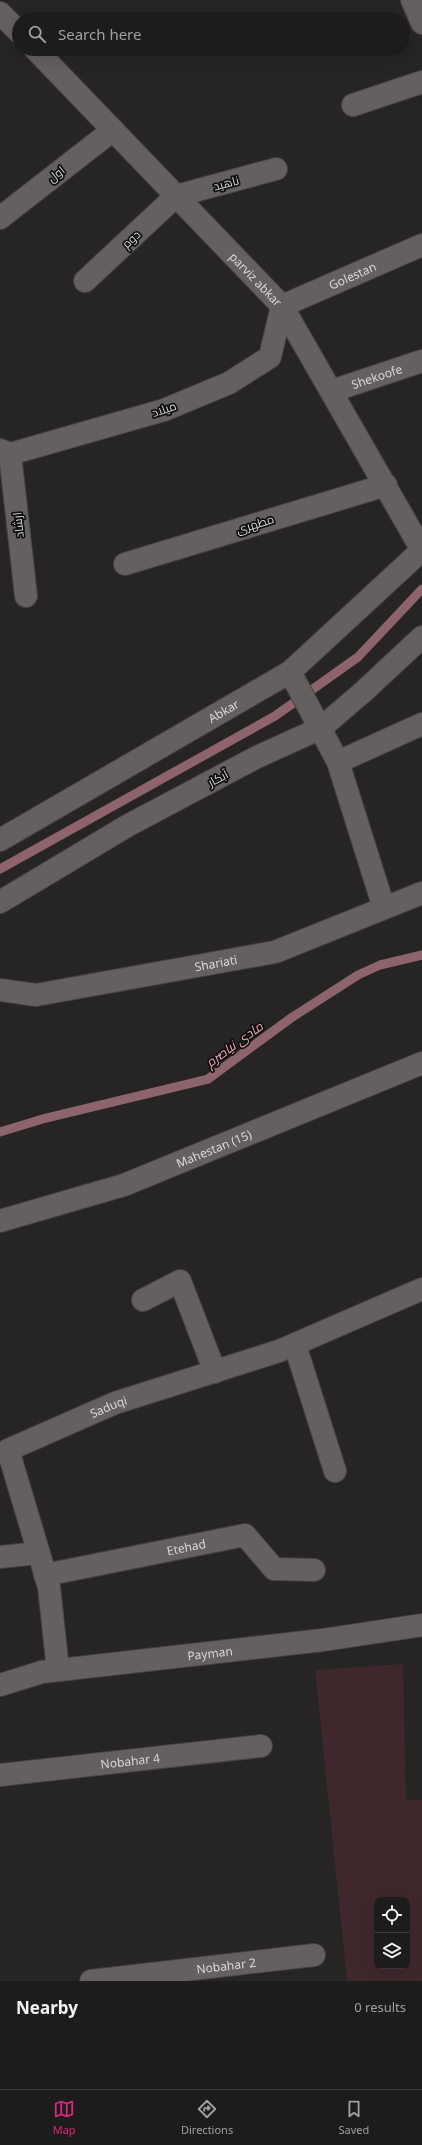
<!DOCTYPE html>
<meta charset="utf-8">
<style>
body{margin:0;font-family:"Noto Sans",Cairo,sans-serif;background:#2a2828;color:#f1f3f6}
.controls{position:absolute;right:12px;bottom:12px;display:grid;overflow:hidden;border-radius:8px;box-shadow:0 4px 16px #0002}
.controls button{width:36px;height:36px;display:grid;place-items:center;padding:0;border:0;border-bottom:1px solid #3b393a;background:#1d1b1b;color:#f1f3f6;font:20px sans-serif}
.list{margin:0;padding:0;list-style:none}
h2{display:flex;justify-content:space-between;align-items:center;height:52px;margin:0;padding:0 16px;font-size:17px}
h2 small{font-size:13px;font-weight:400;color:#a0a1a3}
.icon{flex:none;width:22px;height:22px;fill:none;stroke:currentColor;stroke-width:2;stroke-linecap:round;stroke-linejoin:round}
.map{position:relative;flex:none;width:422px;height:1981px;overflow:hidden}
.search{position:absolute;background:#1d1b1b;box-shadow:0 4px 16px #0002;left:12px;right:12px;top:12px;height:44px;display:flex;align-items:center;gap:10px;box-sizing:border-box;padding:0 14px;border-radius:22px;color:#a0a1a3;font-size:15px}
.sheet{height:108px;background:#1d1b1b}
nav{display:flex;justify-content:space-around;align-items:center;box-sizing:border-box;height:56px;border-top:1px solid #3b393a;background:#1d1b1b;font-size:11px;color:#a0a1a3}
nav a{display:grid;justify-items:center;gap:2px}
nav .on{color:#db2777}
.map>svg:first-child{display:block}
</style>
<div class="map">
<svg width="422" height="1981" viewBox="0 0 422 1981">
<rect width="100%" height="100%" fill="#272424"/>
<path fill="#3f282c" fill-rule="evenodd" d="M 403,1664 L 406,1800 L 422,1800 L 422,1981 L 347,1981 L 315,1670 ZM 377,1900 L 407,1900 L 407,1966 L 377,1966 Z"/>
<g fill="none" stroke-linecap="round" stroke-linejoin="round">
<g stroke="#8d646b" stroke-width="9">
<polyline points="0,869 275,716 358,657 422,589"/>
<polyline points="0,1132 46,1118 208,1079 291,1018 358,975 380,965 422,955"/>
</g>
<defs>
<g id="street">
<polyline points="412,0 422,23"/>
<polyline points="0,13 19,32"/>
<path id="s1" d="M 35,49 L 282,306 L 422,550"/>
<polyline points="353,105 422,82"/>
<polyline points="0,218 113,130"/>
<polyline points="85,281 176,196 276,169"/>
<path id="s2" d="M 332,391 L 422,361"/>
<path id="s3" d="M 0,450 L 10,454 L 164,410 L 229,383 L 270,357 L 282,306 L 422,245"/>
<polyline points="10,454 26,596"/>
<polyline points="125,564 386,485"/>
<polyline points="290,672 338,762 384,908"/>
<polyline points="338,762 422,724"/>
<path id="s4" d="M 0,840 L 290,672 L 422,550"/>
<polyline points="0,902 127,826 257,757 321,728 363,692 422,637"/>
<path id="s5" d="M 0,990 L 36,995 L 275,952 L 422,893"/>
<path id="s6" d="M 0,1221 L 124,1185 L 422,1063"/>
<polyline points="143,1300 180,1281 215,1372"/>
<polyline points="295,1345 335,1471"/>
<polyline points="0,1557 38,1553"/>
<path id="s7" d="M 45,1575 L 245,1535 L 274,1569 L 314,1570"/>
<path id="s8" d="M 58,1670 L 49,1587 L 8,1450 L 115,1403 L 279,1351 L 422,1289"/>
<path id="s9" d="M 0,1685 L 42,1672 L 323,1640 L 422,1625"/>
<path id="s10" d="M 0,1775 L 261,1746"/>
<path id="s11" d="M 91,1981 L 314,1955"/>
</g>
</defs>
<use href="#street" stroke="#454243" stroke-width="24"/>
<use href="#street" stroke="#646060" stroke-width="22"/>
</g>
<g text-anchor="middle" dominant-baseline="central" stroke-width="3.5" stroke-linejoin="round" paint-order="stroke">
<g font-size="12" fill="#dad8d8" stroke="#0f0e0e">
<text transform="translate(56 174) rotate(-38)">اول</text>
<text transform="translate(226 183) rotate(-15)">ناهید</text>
<text transform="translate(131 239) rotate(-43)">دوم</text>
<text stroke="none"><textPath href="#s3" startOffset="419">Golestan</textPath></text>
<text stroke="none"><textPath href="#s1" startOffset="319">parviz abkar</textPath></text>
<text stroke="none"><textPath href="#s2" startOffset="47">Shekoofe</textPath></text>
<text transform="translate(164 409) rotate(-19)">میلاد</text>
<text transform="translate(255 524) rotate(-17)">مطهری</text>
<text transform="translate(18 525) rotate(-96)">ارشاد</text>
<text stroke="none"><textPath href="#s4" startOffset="258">Abkar</textPath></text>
<text transform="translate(218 778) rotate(-28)">آبکار</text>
<text stroke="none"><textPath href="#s5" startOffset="219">Shariati</textPath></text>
<text stroke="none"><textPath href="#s6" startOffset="226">Mahestan (15)</textPath></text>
<text stroke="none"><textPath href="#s8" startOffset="336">Saduqi</textPath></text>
<text stroke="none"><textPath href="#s7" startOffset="144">Etehad</textPath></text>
<text stroke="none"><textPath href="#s9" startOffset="213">Payman</textPath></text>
<text stroke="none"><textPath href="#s10" startOffset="131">Nobahar 4</textPath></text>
<text stroke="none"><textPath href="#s11" startOffset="136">Nobahar 2</textPath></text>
</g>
<g font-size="13" font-style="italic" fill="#f0aab5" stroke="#0f0e0e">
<text transform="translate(234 1044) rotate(-36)">مادی نیاصرم</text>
</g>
</g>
</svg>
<div class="controls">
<button><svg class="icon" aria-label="locate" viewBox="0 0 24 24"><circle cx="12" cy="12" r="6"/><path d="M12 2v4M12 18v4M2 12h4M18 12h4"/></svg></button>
<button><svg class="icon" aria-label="layers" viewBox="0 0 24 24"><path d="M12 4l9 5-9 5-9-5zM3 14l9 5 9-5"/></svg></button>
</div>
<div class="search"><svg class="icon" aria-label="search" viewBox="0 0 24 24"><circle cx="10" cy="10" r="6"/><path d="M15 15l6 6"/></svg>Search here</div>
</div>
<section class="sheet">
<h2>Nearby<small>0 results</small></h2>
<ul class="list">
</ul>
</section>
<nav>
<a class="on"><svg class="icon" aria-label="map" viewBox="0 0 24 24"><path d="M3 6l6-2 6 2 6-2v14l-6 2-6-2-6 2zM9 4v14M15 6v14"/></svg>Map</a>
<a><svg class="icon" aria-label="directions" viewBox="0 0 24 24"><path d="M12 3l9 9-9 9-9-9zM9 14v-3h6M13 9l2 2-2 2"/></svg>Directions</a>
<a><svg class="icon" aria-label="saved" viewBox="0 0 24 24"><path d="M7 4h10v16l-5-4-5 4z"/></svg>Saved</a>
</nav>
